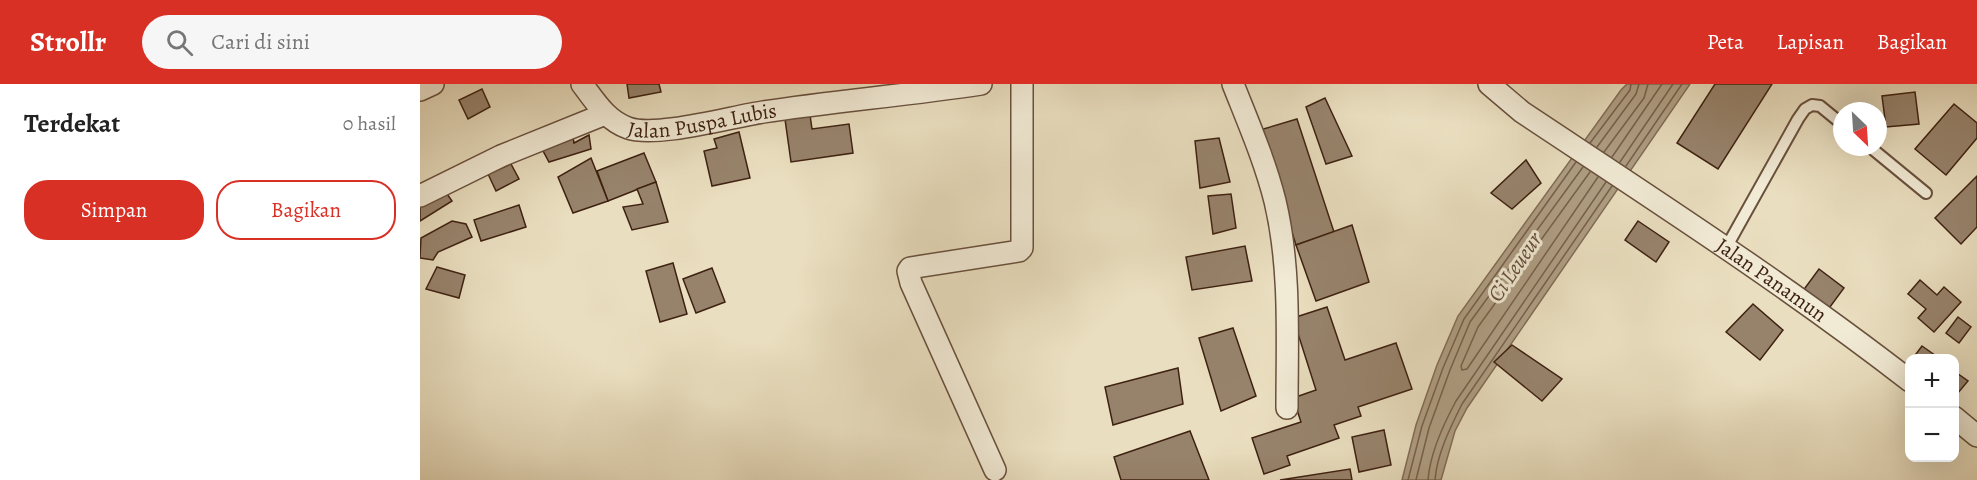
<!DOCTYPE html>
<html lang="id">
<meta charset="utf-8">
<style>
body{margin:0;font-family:Alegreya,serif;background:#f6f6f6;color:#222}
.controls{position:absolute;right:18px;bottom:18px;display:grid;overflow:hidden;border-radius:12px;box-shadow:0 6px 24px #0002}
.controls button{width:54px;height:54px;display:grid;place-items:center;padding:0;border:0;border-bottom:2px solid #e0e0e0;background:#fff;color:#222;font:30px sans-serif}
.compass{position:absolute;left:1413px;top:18px;width:54px;height:54px;border-radius:50%;background:#fff;box-shadow:0 6px 24px #0002;rotate:155deg}
.list{margin:0;padding:0;list-style:none}
h2{display:flex;justify-content:space-between;align-items:center;height:78px;margin:0;padding:0 24px;font-size:26px}
h2 small{font-size:20px;font-weight:400;color:#767676}
.actions{display:flex;gap:12px;padding:18px 24px}
.actions a{flex:1;padding:14px 0;border:2px solid #d93025;border-radius:24px;text-align:center;font-size:21px;color:#d93025}
.actions .main{background:#d93025;color:#fff}
.icon{flex:none;width:33px;height:33px;fill:none;stroke:currentColor;stroke-width:2;stroke-linecap:round;stroke-linejoin:round}
.map{position:relative;flex:none;width:1557px;height:396px;overflow:hidden}
header{display:flex;align-items:center;gap:36px;box-sizing:border-box;height:84px;padding:0 30px;background:#d93025;color:#fff}
header strong{font-size:28px}
nav{display:flex;gap:33px;margin-inline-start:auto;font-size:21px}
.search{width:420px;height:54px;background:#f6f6f6;display:flex;align-items:center;gap:15px;box-sizing:border-box;padding:0 21px;border-radius:33px;color:#767676;font-size:22px}
main{display:flex}
aside{flex:1;background:#fff}
.map>svg:first-child{display:block}
</style>
<header>
<strong>Strollr</strong>
<div class="search"><svg class="icon" aria-label="search" viewBox="0 0 24 24"><circle cx="10" cy="10" r="6"/><path d="M15 15l6 6"/></svg>Cari di sini</div>
<nav><a>Peta</a><a>Lapisan</a><a>Bagikan</a></nav>
</header>
<main>
<aside>
<h2>Terdekat<small>0 hasil</small></h2>
<ul class="list">
</ul>
<div class="actions"><a class="main">Simpan</a><a>Bagikan</a></div>
</aside>
<div class="map">
<svg width="1557" height="396" viewBox="0 0 1557 396">
<rect width="100%" height="100%" fill="#e9debf"/>
<filter id="stains"><feTurbulence type="fractalNoise" baseFrequency=".00333" numOctaves="4"/><feColorMatrix values="0 0 0 0 .2 0 0 0 0 .09 0 0 0 0 .02 0 0 0 .5 -.17"/></filter>
<radialGradient id="worn" r=".72"><stop offset=".6" stop-color="#630" stop-opacity="0"/><stop offset="1" stop-color="#630" stop-opacity=".3"/></radialGradient>
<polygon fill="#af9e84" stroke="#826c56" stroke-width="1.5" points="1207,0 1270,0 1047,324 1035,347 1021,396 982,396 996,341 1017,281 1038,232 1201,6"/>
<g fill="none" stroke-linecap="round" stroke-linejoin="round">
<g stroke="#76604b" stroke-width="1.5">
<polyline points="1170,59 1210,6 1211,0"/>
<polyline points="1177,63 1216,10 1219,0"/>
<polyline points="1184,68 1224,14 1228,0"/>
<polyline points="1192,73 1242,0"/>
<polyline points="1200,78 1253,0"/>
<polyline points="1206,82 1262,0"/>
<polyline points="1170,88 1058,243 1041,282 1042,286 1047,285 1178,93"/>
<polyline points="988,396 1002,342 1023,284 1044,235 1156,78"/>
<polyline points="996,396 1009,344 1030,286 1050,238 1163,83"/>
<path d="M 1008,396 C 1010,369 1023,341 1036,317 L 1186,98"/>
<path d="M 1015,396 C 1017,370 1030,344 1042,320 L 1192,102"/>
</g>
</g>
<g fill="#97836c" stroke="#3e2112" stroke-width="1.5">
<polygon points="207,0 239,0 241,8 209,14"/>
<polygon points="1295,0 1352,0 1298,85 1257,59"/>
<polygon points="62,5 70,23 48,35 39,16"/>
<polygon points="1495,8 1499,40 1466,43 1462,12"/>
<polygon points="905,14 932,72 906,80 886,23"/>
<polygon points="1534,20 1557,39 1557,54 1526,91 1495,65"/>
<polygon points="389,24 392,45 429,40 433,69 371,78 364,28"/>
<polygon points="877,35 914,148 876,161 840,46"/>
<polygon points="152,48 154,59 169,51 171,65 129,78 121,63"/>
<polygon points="319,48 330,94 292,102 284,67 297,64 294,55"/>
<polygon points="799,54 810,98 780,104 775,57"/>
<polygon points="224,69 236,98 188,117 177,87"/>
<polygon points="171,74 188,117 153,129 138,93"/>
<polygon points="1106,76 1121,99 1092,125 1071,109"/>
<polygon points="91,80 99,95 76,107 68,90"/>
<polygon points="1557,92 1557,143 1541,160 1515,134"/>
<polygon points="236,98 248,138 212,146 203,123 223,120 217,105"/>
<polygon points="25,107 32,117 0,137 0,121"/>
<polygon points="811,110 816,144 793,150 788,112"/>
<polygon points="99,121 106,143 61,157 54,136"/>
<polygon points="32,137 46,140 52,153 18,168 13,176 0,174 1,154"/>
<polygon points="1218,137 1249,158 1236,178 1205,156"/>
<polygon points="932,141 949,198 896,217 876,161"/>
<polygon points="825,162 832,197 772,206 766,173"/>
<polygon points="253,179 267,230 240,238 226,187"/>
<polygon points="17,183 45,191 39,214 6,205"/>
<polygon points="292,184 305,218 276,229 263,195"/>
<polygon points="1399,185 1424,204 1407,227 1382,208"/>
<polygon points="1500,196 1517,211 1524,203 1541,218 1514,248 1498,234 1506,225 1488,210"/>
<polygon points="1333,220 1363,246 1340,276 1306,248"/>
<polygon points="907,223 925,276 976,259 992,305 938,323 941,332 914,341 919,354 867,372 870,381 844,390 832,354 881,338 873,314 896,306 873,234"/>
<polygon points="1538,233 1551,243 1539,259 1526,249"/>
<polygon points="813,244 836,312 801,327 779,254"/>
<polygon points="1092,261 1142,295 1122,317 1074,278"/>
<polygon points="1502,262 1519,274 1493,274"/>
<polygon points="758,284 763,320 693,341 685,303"/>
<polygon points="1534,287 1548,297 1537,310 1534,308"/>
<polygon points="964,346 971,381 939,388 932,353"/>
<polygon points="770,347 789,396 701,396 694,373"/>
<polygon points="930,385 932,396 860,396"/>
</g>
<g fill="none" stroke-linecap="round" stroke-linejoin="round">
<defs>
<g id="service">
<polyline points="1450,63 1506,109"/>
<polyline points="1306,164 1378,35 1385,25 1392,21 1400,22 1422,40"/>
</g>
<g id="minor">
<path id="s1" d="M 162,0 C 175,17 186,36 208,44 C 236,54 310,33 343,28 C 416,17 489,11 561,0"/>
<path d="M 813,0 C 828,38 845,77 855,117 C 871,184 867,255 867,324"/>
<path id="s2" d="M 1069,0 L 1102,28 C 1233,115 1365,200 1490,297"/>
<polyline points="0,6 13,0"/>
<polyline points="0,112 81,72 185,30"/>
<polyline points="1534,333 1557,352"/>
<polyline points="575,386 491,199 488,187 490,184 599,167 602,164 602,0"/>
</g>
</defs>
<use href="#service" stroke="#69503d" stroke-width="14"/>
<use href="#minor" stroke="#69503d" stroke-width="24"/>
<use href="#service" stroke="#f1ead5" stroke-width="10"/>
<use href="#minor" stroke="#f1ead5" stroke-width="21"/>
</g>
<g text-anchor="middle" dominant-baseline="central" stroke-width="6" stroke-linejoin="round" paint-order="stroke">
<g font-size="21" fill="#3e2112" stroke="#f1ead5">
<text stroke="none"><textPath href="#s1" startOffset="140">Jalan Puspa Lubis</textPath></text>
<text stroke="none"><textPath href="#s2" startOffset="344">Jalan Panamun</textPath></text>
</g>
<g font-size="22" font-style="italic" fill="#664d3a" stroke="#f1ead5">
<text transform="translate(1095 183) rotate(-56)">Ci Leueur</text>
</g>
</g>
<rect width="100%" height="100%" filter="url(#stains)"/>
<rect width="100%" height="100%" fill="url(#worn)"/>
</svg>
<div class="controls">
<button>+</button>
<button>−</button>
</div>
<svg class="compass" viewBox="-18 -18 36 36"><path d="M0-13l5 13h-10z" fill="#e53935"/><path d="M0 13l5-13h-10z" fill="#767676"/></svg>
</div>
</main>
